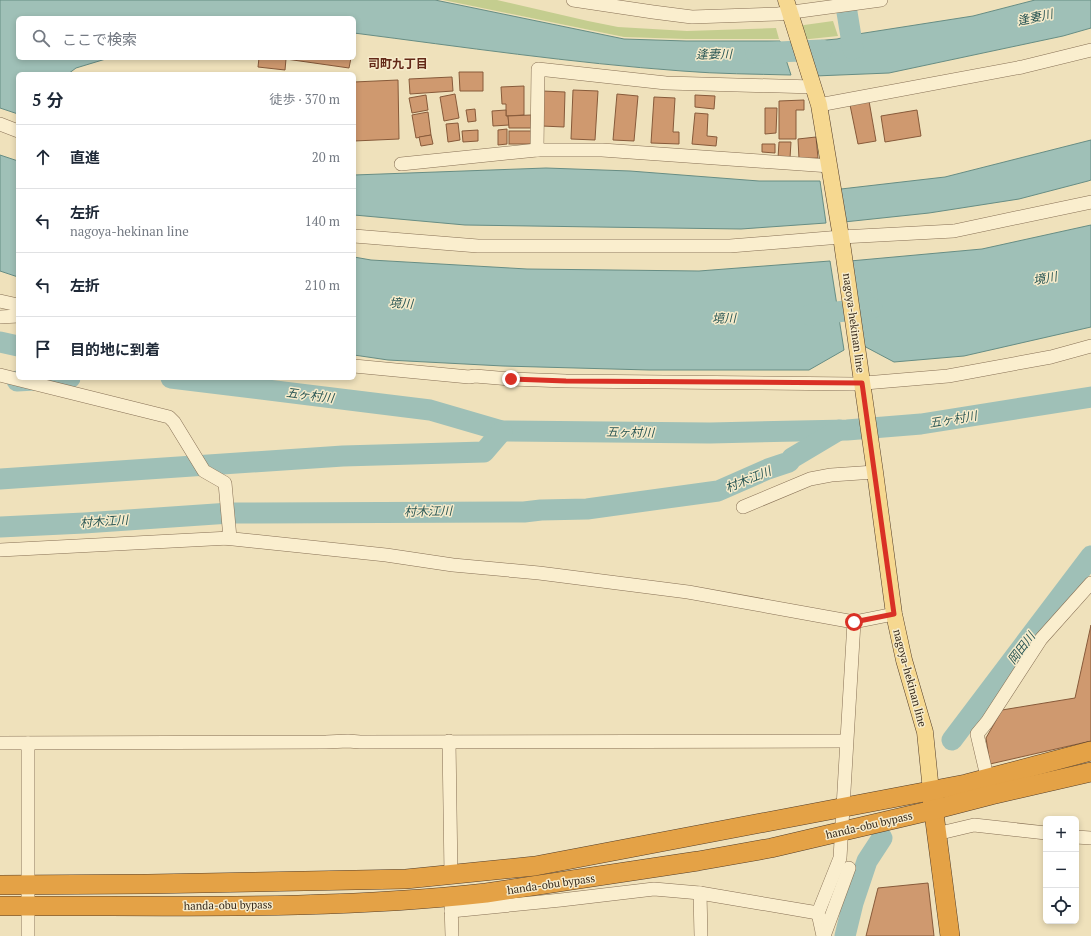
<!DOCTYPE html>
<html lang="ja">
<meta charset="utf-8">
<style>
body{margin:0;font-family:"PT Serif","Noto Sans JP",serif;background:#f2f2f3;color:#1f2937}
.controls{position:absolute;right:12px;bottom:12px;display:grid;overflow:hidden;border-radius:6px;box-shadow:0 2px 6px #0003}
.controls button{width:36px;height:36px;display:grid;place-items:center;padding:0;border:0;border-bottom:1px solid #e0e1e3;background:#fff;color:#1f2937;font:20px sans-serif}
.stop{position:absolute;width:12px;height:12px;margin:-9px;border:3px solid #d93025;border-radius:50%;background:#fff}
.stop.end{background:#d93025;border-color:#fff;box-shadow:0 1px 4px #0008}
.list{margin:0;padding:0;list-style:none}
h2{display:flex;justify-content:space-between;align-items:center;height:52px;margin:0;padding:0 16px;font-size:17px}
h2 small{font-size:13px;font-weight:400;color:#747a83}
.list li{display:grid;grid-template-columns:26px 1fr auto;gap:12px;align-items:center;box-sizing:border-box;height:64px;padding:0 16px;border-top:1px solid #e0e1e3}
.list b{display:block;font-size:15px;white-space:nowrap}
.list p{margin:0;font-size:13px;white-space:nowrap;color:#747a83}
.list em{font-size:13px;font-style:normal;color:#747a83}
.icon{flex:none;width:22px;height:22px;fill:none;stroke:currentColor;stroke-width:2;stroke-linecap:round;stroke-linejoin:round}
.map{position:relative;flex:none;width:1091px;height:936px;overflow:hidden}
.search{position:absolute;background:#fff;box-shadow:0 2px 6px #0003;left:16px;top:16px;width:340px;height:44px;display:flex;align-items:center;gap:10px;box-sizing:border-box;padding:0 14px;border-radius:6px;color:#747a83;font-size:15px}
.panel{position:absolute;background:#fff;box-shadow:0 2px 6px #0003;left:16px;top:72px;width:340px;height:308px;border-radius:6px}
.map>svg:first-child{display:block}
</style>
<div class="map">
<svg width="1091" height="936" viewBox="0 0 1091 936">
<rect width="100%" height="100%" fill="#efe1bb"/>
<g fill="#c4cd8f">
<polygon points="443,0 497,0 588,21 618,27 687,31 776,28 779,39 686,39 624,37"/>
<polygon points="833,21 838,36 800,40 797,26"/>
</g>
<g fill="#9fc0b7" stroke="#678d84">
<path d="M 0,0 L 435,0 L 624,39 L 686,41 L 780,41 L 791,75 C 755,74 718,74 682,71 C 572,63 463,47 354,33 L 354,18 L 18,18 L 18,58 L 109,58 L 76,68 L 68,74 L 18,74 L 18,114 L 0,108 Z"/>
<polygon points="1035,0 1091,0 1091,28 1063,36 889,73 815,76 804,42 837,39 858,34 973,16"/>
<polygon points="1091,140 1091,180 1088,181 1019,199 929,213 844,222 841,189 945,177"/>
<polygon points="0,155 18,161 18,277 0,271"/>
<polygon points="546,168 630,171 759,181 820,181 826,223 741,229 597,227 465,225 354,215 354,175"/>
<polygon points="1091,225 1091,327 964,356 894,362 862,345 850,261 982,249"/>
<polygon points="354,257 371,260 527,269 699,271 830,261 844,350 809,370 649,370 503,366 388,360 354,355"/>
</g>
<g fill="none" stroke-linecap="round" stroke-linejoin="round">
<g stroke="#9fc0b7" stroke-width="21">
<polyline points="845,0 853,49"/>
<polyline points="756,53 822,50"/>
<polyline points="810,315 872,308"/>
<polyline points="0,342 18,346"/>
<polyline points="171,378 430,410 502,431 710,433 847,430 921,424 1091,397"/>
<polyline points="17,381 70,378"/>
<polyline points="0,479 343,456 484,452 502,431"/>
<polyline points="0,527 84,523 230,513 524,512 541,510 587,509 718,491 768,469 789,462 792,458 839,430"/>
<polyline points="952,740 1091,556"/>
<polyline points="845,936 853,903 867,861 882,838"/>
</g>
</g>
<g fill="#cf996f" stroke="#875a3a">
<polygon points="259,58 351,58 349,68 286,59 285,70 258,67"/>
<polygon points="459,72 483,72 483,91 460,91"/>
<polygon points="452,77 453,91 410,94 409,79"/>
<polygon points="398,80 399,139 354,141 354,82"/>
<polygon points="524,86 524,115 506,116 506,104 502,104 501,87"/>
<polygon points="573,90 598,91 595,140 571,139"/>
<polygon points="543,91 565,92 564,127 542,126"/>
<polygon points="455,94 459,118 444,121 440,97"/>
<polygon points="617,94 638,96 634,141 613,140"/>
<polygon points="426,95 428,110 412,113 409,98"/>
<polygon points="695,95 715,96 714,109 695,107"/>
<polygon points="654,97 675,98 673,132 679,132 679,144 651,143"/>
<polygon points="804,100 804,110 796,110 796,139 779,139 779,101"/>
<polygon points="869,101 876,141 858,144 850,105"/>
<polygon points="765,108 777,108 776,133 765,134"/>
<polygon points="475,109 476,121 468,122 466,110"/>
<polygon points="506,110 506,116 508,116 509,125 493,126 492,111"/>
<polygon points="917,110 921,136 885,142 881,116"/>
<polygon points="428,112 431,135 416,138 412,115"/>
<polygon points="695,113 708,114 707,136 717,137 716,146 692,144"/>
<polygon points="531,115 531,128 509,128 508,116"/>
<polygon points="458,123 460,140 448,142 446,124"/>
<polygon points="507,129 507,144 498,145 498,130"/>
<polygon points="478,130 478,141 463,142 462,131"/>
<rect x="509" y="131" width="23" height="13"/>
<polygon points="431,135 433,144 421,146 419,137"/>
<polygon points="816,137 818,158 799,159 798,139"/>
<polygon points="779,142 791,142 790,158 778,158"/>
<polygon points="762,144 775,144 775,153 762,152"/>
<polygon points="1091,625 1091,741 990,764 986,738 1002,710 1075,698"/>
<polygon points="928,883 934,936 866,936 878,888"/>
</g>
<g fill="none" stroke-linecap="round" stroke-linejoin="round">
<defs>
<g id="minor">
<polyline points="573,0 653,12 692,17 778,14 881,0"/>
<polyline points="819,105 1022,67 1091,50"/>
<polyline points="0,124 18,131"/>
<polyline points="537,150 538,69 666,83 814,87"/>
<polyline points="401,164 537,150 602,150 830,166"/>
<polyline points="354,236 478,246 730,246 841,237 954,231 1091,202"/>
<polyline points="0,301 18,305"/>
<polyline points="0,317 18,316"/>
<polyline points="354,366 469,377 475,376 511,379 566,381 853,384 948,376 1051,357 1091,346"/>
<polyline points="0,375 169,417 174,422 204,471 225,483 230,538 0,550"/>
<polyline points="743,507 810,479 831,475 875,472"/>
<polyline points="224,538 386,555 453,565 539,573 688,592 854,622 894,614"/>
<polyline points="449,741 451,875"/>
<polyline points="0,743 326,742 348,741 360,742 846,741"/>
<polyline points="28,743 28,936"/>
<polyline points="989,785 977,734 987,722 1041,639 1091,583"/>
<polyline points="936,834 974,825 1046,833"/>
<polyline points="1076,837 1091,838"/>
<polyline points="700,893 818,913"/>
<polyline points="451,903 452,936"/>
<polyline points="451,911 561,900 654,889 700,893 701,936"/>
<polyline points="823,936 818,913 840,858 854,622"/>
<polyline points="824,936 849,868"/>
</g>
<polyline id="major" points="786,0 819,105 842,243 875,472 894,614 904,660 925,732 931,791"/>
<g id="highway">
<polyline points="932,798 950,936"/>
<polyline points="0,885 148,884 406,879 535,866 966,784 1091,751"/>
<path d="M 0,906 C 162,905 325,911 486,893 L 698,861 L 771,848 L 933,810 L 991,795 L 1091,772"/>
</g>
</defs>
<use href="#minor" stroke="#877055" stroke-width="14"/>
<use href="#major" stroke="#543e2a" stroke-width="17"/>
<use href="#highway" stroke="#543e2a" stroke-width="20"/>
<use href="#minor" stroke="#faeece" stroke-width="13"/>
<use href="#major" stroke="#f6d890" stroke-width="16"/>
<use href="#highway" stroke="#e4a246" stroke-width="19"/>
</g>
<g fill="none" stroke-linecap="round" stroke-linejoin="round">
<polyline stroke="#d93025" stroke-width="5" points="511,379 566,381 862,383 894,614 854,622"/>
</g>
<g text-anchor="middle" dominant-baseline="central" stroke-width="3" stroke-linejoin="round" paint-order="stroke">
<g font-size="11" fill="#35281a" stroke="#f6ebcb">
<text transform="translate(854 323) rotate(82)">nagoya-hekinan line</text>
<text transform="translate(910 678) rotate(75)">nagoya-hekinan line</text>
<text transform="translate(869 825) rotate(-13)">handa-obu bypass</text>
<text transform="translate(551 884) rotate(-8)">handa-obu bypass</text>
<text transform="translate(228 905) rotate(-1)">handa-obu bypass</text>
</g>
<g font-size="12" font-style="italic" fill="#295654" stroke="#f6ebcb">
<text transform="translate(1035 17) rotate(-12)">逢妻川</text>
<text transform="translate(714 54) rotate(-1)">逢妻川</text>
<text transform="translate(1045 278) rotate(-10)">境川</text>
<text transform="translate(401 303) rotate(3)">境川</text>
<text transform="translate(724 318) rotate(-1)">境川</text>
<text transform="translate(310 395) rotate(7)">五ヶ村川</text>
<text transform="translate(953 419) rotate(-9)">五ヶ村川</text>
<text transform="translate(630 432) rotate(1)">五ヶ村川</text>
<text transform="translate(748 479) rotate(-22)">村木江川</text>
<text transform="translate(428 511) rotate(-1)">村木江川</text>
<text transform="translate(104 521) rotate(-4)">村木江川</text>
<text transform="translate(1021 648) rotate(-53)">岡田川</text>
</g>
<g font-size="12" font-weight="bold" fill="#632918" stroke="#f6ebcb">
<text x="398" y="63">司町九丁目</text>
</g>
</g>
</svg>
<div class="controls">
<button>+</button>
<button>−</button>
<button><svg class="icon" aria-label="locate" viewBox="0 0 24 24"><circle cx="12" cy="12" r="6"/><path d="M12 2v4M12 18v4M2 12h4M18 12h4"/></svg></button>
</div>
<div class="stop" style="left:854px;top:622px"></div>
<div class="stop end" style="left:511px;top:379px"></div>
<div class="search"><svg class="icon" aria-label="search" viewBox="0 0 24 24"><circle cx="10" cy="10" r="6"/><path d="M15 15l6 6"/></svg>ここで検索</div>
<section class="panel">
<h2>5 分<small>徒歩 · 370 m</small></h2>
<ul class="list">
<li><svg class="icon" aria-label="ahead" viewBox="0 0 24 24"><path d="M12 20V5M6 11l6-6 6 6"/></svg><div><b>直進</b></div><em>20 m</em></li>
<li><svg class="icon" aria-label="left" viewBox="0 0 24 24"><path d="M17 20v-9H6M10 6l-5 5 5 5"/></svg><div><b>左折</b><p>nagoya-hekinan line</p></div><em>140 m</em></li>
<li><svg class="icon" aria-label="left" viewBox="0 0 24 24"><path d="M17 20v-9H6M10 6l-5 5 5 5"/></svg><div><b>左折</b></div><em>210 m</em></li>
<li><svg class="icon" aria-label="arrive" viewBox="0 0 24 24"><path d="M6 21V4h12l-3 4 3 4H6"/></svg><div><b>目的地に到着</b></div></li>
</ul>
</section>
</div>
